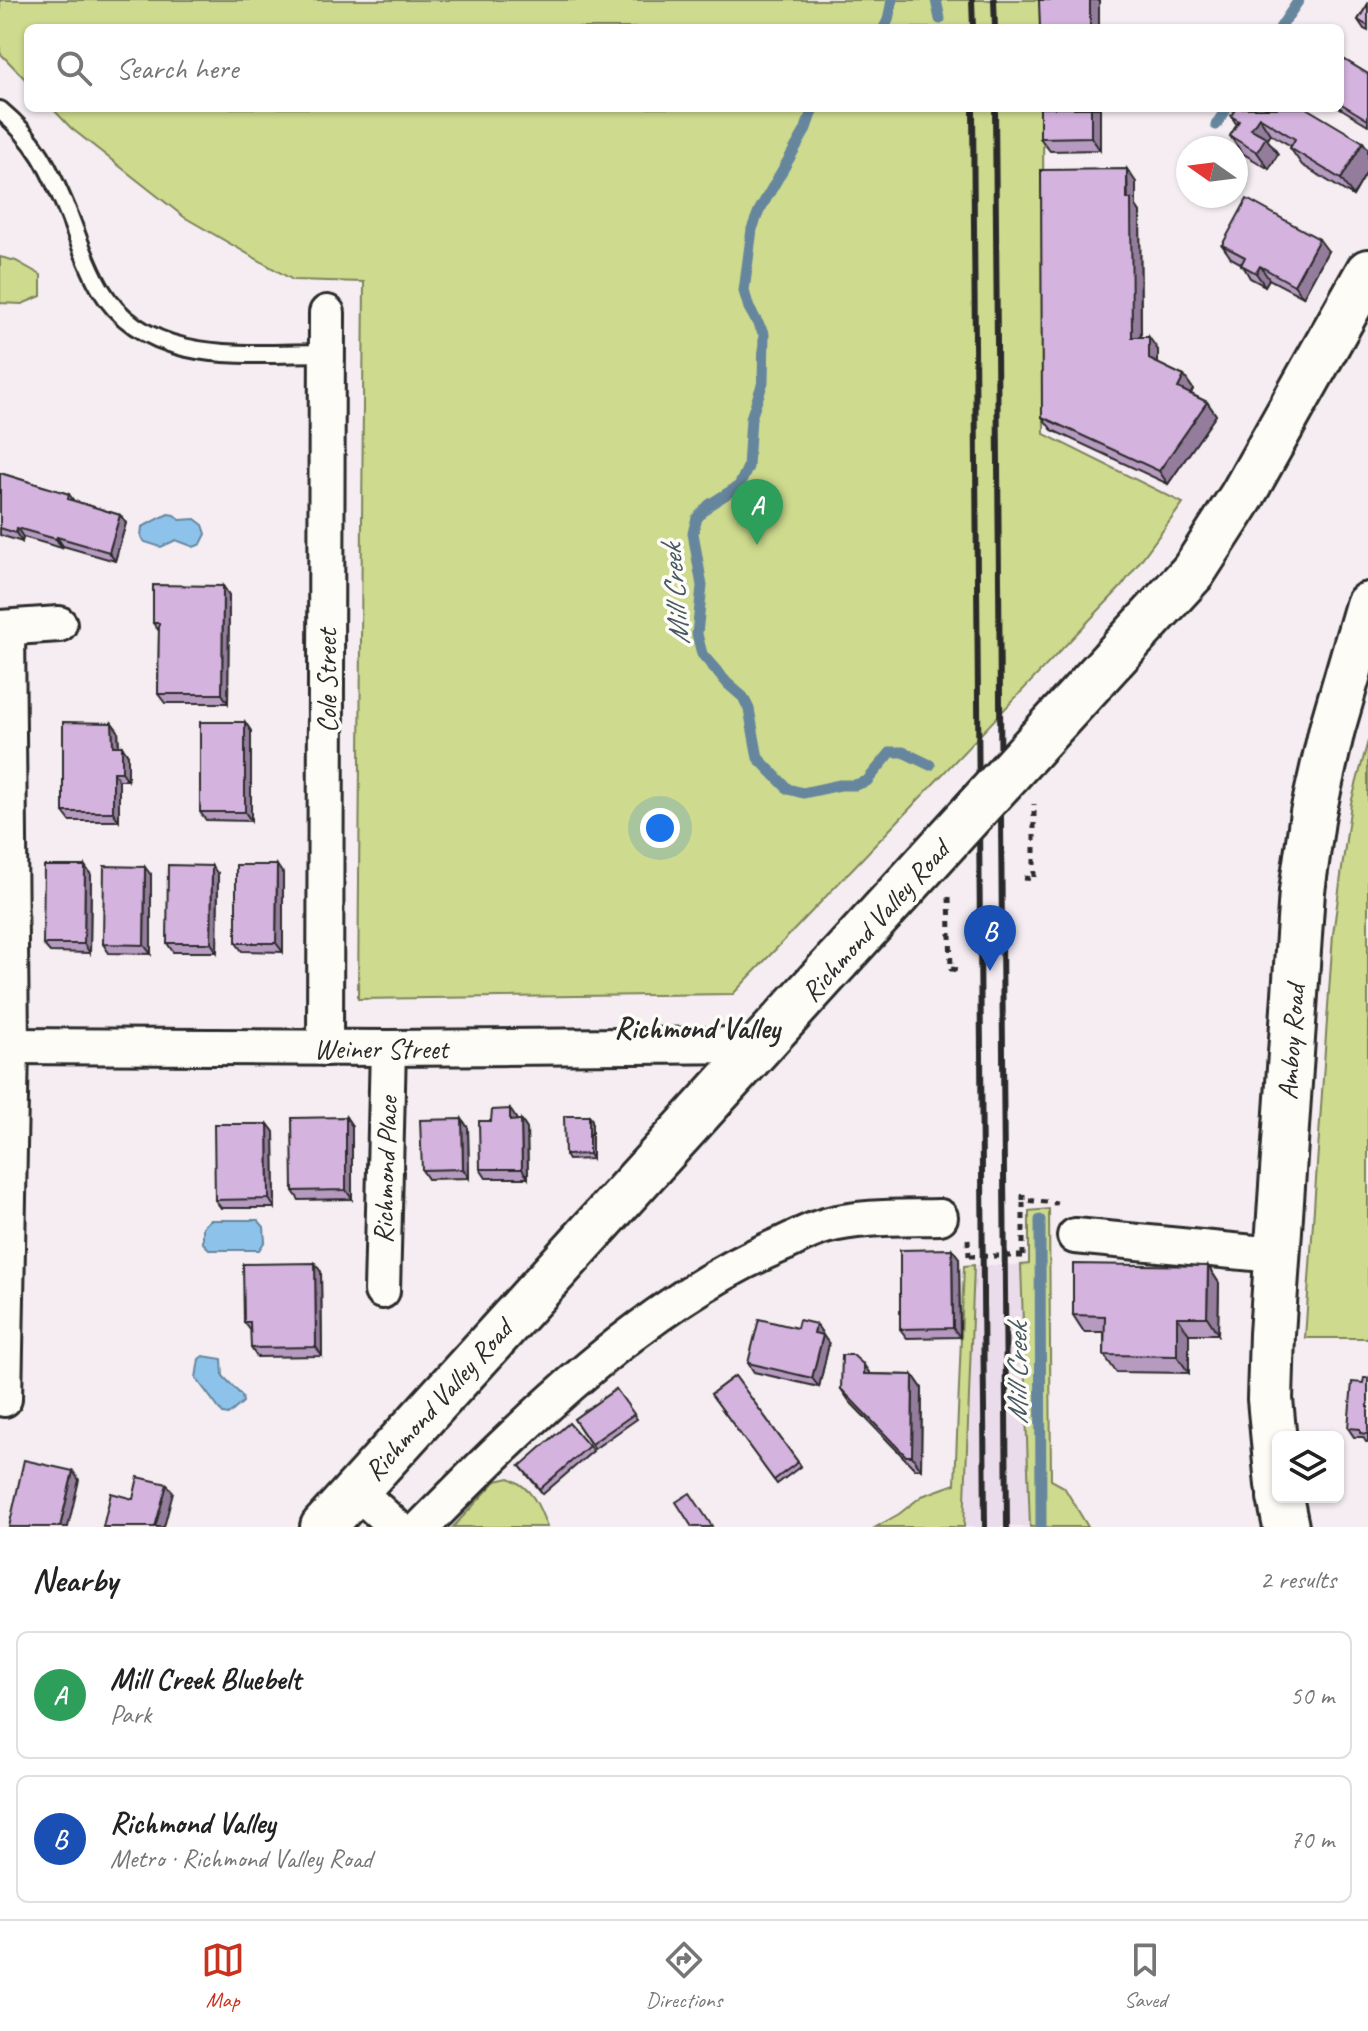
<!DOCTYPE html>
<meta charset="utf-8">
<style>
body{margin:0;font-family:Caveat,sans-serif;background:#f2f2f2;color:#222}
.controls{position:absolute;right:24px;bottom:24px;display:grid;overflow:hidden;border-radius:12px;box-shadow:0 2px 6px #0004}
.controls button{width:72px;height:72px;display:grid;place-items:center;padding:0;border:0;border-bottom:2px solid #e0e0e0;background:#fff;color:#222;font:40px sans-serif}
.compass{position:absolute;left:1176px;top:136px;width:72px;height:72px;border-radius:50%;background:#fff;box-shadow:0 2px 6px #0004;rotate:284deg}
.you{position:absolute;left:660px;top:828px;width:28px;height:28px;margin:-20px;border:6px solid #fff;border-radius:50%;background:#1a73e8;box-shadow:0 0 0 12px #1a73e833}
.badge{display:grid;place-items:center;width:52px;height:52px;border-radius:50%;background:#c8321e;color:#fff;font-size:26px;font-weight:700}
.pin{position:absolute;translate:-50% -66px;filter:drop-shadow(0 2px 4px #0008)}
.pin::after{content:'';position:absolute;top:42px;width:28px;height:24px;background:inherit;clip-path:polygon(0 0,100% 0,50% 100%)}
.list{margin:0;padding:0;list-style:none}
h2{display:flex;justify-content:space-between;align-items:center;height:104px;margin:0;padding:0 32px;font-size:34px}
h2 small{font-size:26px;font-weight:400;color:#767676}
.list li{display:grid;grid-template-columns:52px 1fr auto;gap:24px;align-items:center;box-sizing:border-box;height:128px;margin:0 16px 16px;padding:0 16px;border:2px solid #e0e0e0;border-radius:12px}
.list b{display:block;font-size:30px;white-space:nowrap}
.list p{margin:0;font-size:26px;white-space:nowrap;color:#767676}
.list em{font-size:26px;font-style:normal;color:#767676}
.icon{flex:none;width:44px;height:44px;fill:none;stroke:currentColor;stroke-width:2;stroke-linecap:round;stroke-linejoin:round}
.map{position:relative;flex:none;width:1368px;height:1527px;overflow:hidden}
.search{position:absolute;background:#fff;box-shadow:0 2px 6px #0004;left:24px;right:24px;top:24px;height:88px;display:flex;align-items:center;gap:20px;box-sizing:border-box;padding:0 28px;border-radius:12px;color:#767676;font-size:30px}
.sheet{height:392px;background:#fff}
nav{display:flex;justify-content:space-around;align-items:center;box-sizing:border-box;height:112px;border-top:2px solid #e0e0e0;background:#fff;font-size:22px;color:#767676}
nav a{display:grid;justify-items:center;gap:4px}
nav .on{color:#c8321e}
.map>svg:first-child{display:block}
</style>
<div class="map">
<svg width="1368" height="1527" viewBox="0 0 1368 1527">
<rect width="100%" height="100%" fill="#f5edf2"/>
<filter id="ink" filterUnits="userSpaceOnUse"><feTurbulence type="fractalNoise" baseFrequency=".0125" numOctaves="2"/><feDisplacementMap in="SourceGraphic" scale="16" xChannelSelector="R" yChannelSelector="G"/><feConvolveMatrix kernelMatrix="1 2 1 2 8 2 1 2 1" color-interpolation-filters="sRGB"/></filter>
<g filter="url(#ink)">
<polygon fill="#ebdcec" points="974,1265 1021,1265 1030,1527 964,1527"/>
<g fill="#ceda8d" stroke="#7c825c" stroke-width="2">
<polygon points="0,0 1043,0 1043,28 28,28 28,82 0,53"/>
<polygon points="52,108 1043,108 1044,434 1183,503 1121,587 733,994 358,999 364,282 293,280 184,217 71,128"/>
<polygon points="0,257 16,261 41,275 41,296 22,304 0,303"/>
<polygon points="1368,741 1368,1338 1305,1338 1333,934 1351,803"/>
<polygon points="1049,1209 1051,1480 1064,1487 1088,1527 1030,1527 1021,1265 1029,1264 1029,1211"/>
<polygon points="974,1265 964,1527 876,1527 899,1514 922,1496 955,1484 964,1266"/>
<path d="M 509,1478 C 532,1488 539,1505 547,1527 L 453,1527 L 496,1481 Z"/>
</g>
<g fill="#8dc3eb" stroke="#66869e" stroke-width="2">
<polygon points="168,514 174,515 180,520 195,519 203,525 206,534 201,544 194,547 176,540 161,547 145,542 141,537 142,527"/>
<polygon points="210,1220 258,1220 264,1227 265,1241 259,1250 210,1250 203,1243 203,1227"/>
<polygon points="203,1356 222,1359 223,1376 242,1396 243,1402 228,1415 223,1414 196,1378 199,1359"/>
</g>
<g fill="none" stroke-linecap="round" stroke-linejoin="round">
<g stroke="#66869e" stroke-width="11">
<polyline points="936,0 940,19"/>
<polyline points="884,28 888,20 892,0"/>
<polyline points="1280,28 1299,0"/>
<polyline points="813,108 805,131 759,211 752,229 744,291 749,308 764,334 763,382 751,418 748,467 739,486 709,505 697,518 693,533 702,586 697,634 702,654 728,684 743,697 749,709 758,758 788,789 803,793 840,785 855,785 867,781 891,752 903,752 930,765"/>
<polyline points="1216,125 1227,108"/>
<polyline points="1040,1220 1041,1527"/>
</g>
<defs>
<path id="lane" d="M 0,110 C 37,141 48,166 67,210 C 77,235 86,264 100,288 C 147,368 247,353 327,353"/>
<g id="street">
<polyline points="0,628 59,624"/>
<polyline points="0,1046 388,1048 762,1045"/>
<polyline points="325,1048 327,313"/>
<polyline points="1075,1236 1275,1255"/>
<polyline points="382,1291 388,1048"/>
<polyline points="4,1399 11,1047 7,629"/>
<polyline points="356,1490 396,1527"/>
<path d="M 422,1527 C 524,1423 650,1298 785,1243 C 798,1237 811,1230 825,1226 C 862,1216 902,1218 940,1217"/>
</g>
<g id="secondary">
<polyline points="1114,658 1193,572 1242,496 1368,272"/>
<polyline points="1278,1485 1270,1399 1272,1334 1302,891 1313,813 1332,729 1368,605"/>
<polyline points="1280,1497 1286,1527"/>
<polyline points="323,1527 838,960"/>
</g>
</defs>
<use href="#lane" stroke="#2b2b2b" stroke-width="22"/>
<use href="#street" stroke="#2b2b2b" stroke-width="40"/>
<use href="#secondary" stroke="#2b2b2b" stroke-width="50"/>
<g stroke="#2b2b2b" stroke-width="5" stroke-dasharray="6 6" stroke-linecap="butt">
<polyline points="1024,878 1034,879 1034,804"/>
<polyline points="949,897 951,969 958,970"/>
<polyline points="1023,1194 1023,1200 1057,1203"/>
<polyline points="968,1239 969,1256"/>
<polyline points="1023,1256 1023,1200"/>
</g>
<use href="#lane" stroke="#fdfcf7" stroke-width="16"/>
<use href="#street" stroke="#fdfcf7" stroke-width="34"/>
<use href="#secondary" stroke="#fdfcf7" stroke-width="44"/>
<g stroke="#2b2b2b" stroke-width="6">
<polyline points="972,0 973,28"/>
<polyline points="994,0 995,28"/>
<polyline points="973,108 985,1527"/>
<polyline points="995,108 1007,1527"/>
</g>
<defs>
<polyline id="secondary-bridge" points="838,960 1114,658"/>
</defs>
<use href="#secondary-bridge" stroke="#2b2b2b" stroke-width="50" stroke-linecap="butt"/>
<polyline stroke="#2b2b2b" stroke-width="5" stroke-dasharray="6 6" stroke-linecap="butt" points="969,1256 1023,1256"/>
<use href="#secondary-bridge" stroke="#fdfcf7" stroke-width="44"/>
</g>
<g fill="#b69ac0" stroke="#2b2b2b" stroke-width="2">
<polygon points="1368,4 1368,31 1364,29 1358,20"/>
<polygon points="1340,57 1368,74 1368,125 1340,108"/>
<polygon points="1040,108 1100,108 1100,150 1050,151 1040,138"/>
<polygon points="1236,108 1368,149 1368,170 1353,196 1302,165 1290,148 1291,146 1270,134 1267,139 1278,154 1269,169 1242,153 1230,136 1237,125 1231,116"/>
<polygon points="1136,182 1136,206 1140,212 1141,337 1158,350 1158,364 1184,376 1193,389 1191,394 1207,402 1216,415 1168,484 1052,430 1042,417"/>
<polygon points="1222,245 1328,251 1303,297 1269,279 1265,286 1250,278 1242,264 1231,258"/>
<polygon points="0,473 69,494 74,501 120,515 126,523 115,561 63,546 62,548 23,537 22,542 0,535"/>
<polygon points="223,586 229,595 228,703 165,703 158,694 159,631 153,623"/>
<polygon points="245,722 251,731 251,821 206,820 200,812"/>
<polygon points="112,723 118,731 119,746 122,746 128,755 128,780 119,780 119,821 70,821 63,812"/>
<polygon points="85,866 91,875 90,953 50,952 43,944"/>
<polygon points="218,874 217,952 173,952 167,943"/>
<polygon points="283,874 283,952 242,951 236,943"/>
<polygon points="151,875 151,954 109,953 103,944"/>
<polygon points="589,1116 592,1120 592,1159 568,1160 565,1155"/>
<polygon points="346,1117 352,1126 352,1199 299,1200 293,1191"/>
<polygon points="516,1118 516,1120 521,1120 527,1129 528,1178 486,1178 480,1169 491,1121"/>
<polygon points="462,1119 468,1128 469,1178 428,1179 422,1170"/>
<polygon points="268,1124 274,1132 275,1208 221,1208 215,1200"/>
<polygon points="952,1249 959,1258 960,1337 907,1338 900,1329"/>
<polygon points="1208,1266 1219,1283 1218,1334 1189,1334 1189,1373 1116,1372 1104,1355 1104,1332 1084,1332 1073,1315"/>
<polygon points="321,1272 322,1356 257,1357 251,1348 251,1331 244,1322"/>
<polygon points="816,1324 822,1333 822,1335 829,1344 819,1387 754,1372 748,1363 797,1328"/>
<polygon points="871,1374 913,1375 922,1388 921,1469 915,1469 850,1402 841,1389"/>
<polygon points="735,1376 801,1466 777,1484 711,1394"/>
<polygon points="1368,1378 1368,1442 1366,1442 1363,1437 1354,1437 1348,1428 1363,1383"/>
<polygon points="616,1389 637,1419 594,1449 574,1419"/>
<polygon points="589,1446 593,1451 543,1494 520,1466"/>
</g>
<g fill="#947d9c" stroke="#2b2b2b" stroke-width="2">
<rect x="1090" y="0" width="9" height="28"/>
<polygon points="1091,108 1100,108 1100,150 1091,137"/>
<polygon points="1259,117 1270,134 1267,139 1278,154 1269,169 1257,152 1251,129"/>
<polygon points="1363,142 1368,149 1368,170 1353,196 1341,179"/>
<polygon points="1127,169 1136,182 1136,206 1140,212 1141,350 1132,337"/>
<polygon points="1319,239 1328,251 1303,297 1294,285"/>
<polygon points="1260,266 1269,279 1265,286 1256,273"/>
<polygon points="1149,337 1158,350 1158,372 1149,359"/>
<polygon points="1184,376 1193,389 1187,401 1178,388"/>
<polygon points="1207,402 1216,415 1168,484 1159,471"/>
<polygon points="120,515 126,523 115,561 109,552"/>
<polygon points="17,528 23,537 22,542 16,533"/>
<polygon points="57,537 63,546 62,548 56,539"/>
<polygon points="223,586 229,595 228,703 222,694"/>
<polygon points="245,722 251,731 251,821 245,812"/>
<polygon points="112,723 118,731 119,755 113,746"/>
<polygon points="122,746 128,755 128,780 122,772"/>
<polygon points="113,772 119,780 119,821 113,812"/>
<polygon points="277,865 283,874 283,952 276,943"/>
<polygon points="85,866 91,875 90,953 84,944"/>
<polygon points="212,866 218,874 217,952 211,943"/>
<polygon points="145,867 151,875 151,954 144,945"/>
<polygon points="510,1109 516,1118 517,1129 510,1121"/>
<polygon points="589,1116 592,1120 592,1159 589,1154"/>
<polygon points="346,1117 352,1126 352,1199 346,1190"/>
<polygon points="462,1119 468,1128 469,1178 463,1169"/>
<polygon points="521,1120 527,1129 528,1178 522,1169"/>
<polygon points="268,1124 274,1132 275,1208 269,1199"/>
<polygon points="952,1249 959,1258 960,1337 953,1328"/>
<polygon points="315,1263 321,1272 322,1356 316,1347"/>
<polygon points="1208,1266 1219,1283 1218,1334 1207,1317"/>
<polygon points="1177,1317 1189,1334 1189,1373 1177,1356"/>
<polygon points="816,1324 822,1333 820,1342 814,1333"/>
<polygon points="823,1335 829,1344 819,1387 812,1378"/>
<polygon points="864,1365 873,1378 864,1374"/>
<polygon points="913,1375 922,1388 921,1469 912,1456"/>
<polygon points="73,1471 79,1480 68,1527 60,1527"/>
<polygon points="167,1484 173,1493 164,1527 155,1527"/>
</g>
<g fill="#d4b3df" stroke="#2b2b2b" stroke-width="2">
<polygon points="1039,0 1090,0 1090,28 1040,28"/>
<polygon points="1368,4 1368,26 1358,20"/>
<polygon points="1340,57 1368,74 1368,120 1340,103"/>
<polygon points="1040,108 1091,108 1091,137 1040,138"/>
<polygon points="1236,108 1306,108 1363,142 1341,179 1290,148 1295,139 1259,117 1251,129 1266,137 1257,152 1230,136 1239,121 1231,116"/>
<polygon points="1127,169 1127,199 1131,199 1132,337 1149,337 1149,359 1184,376 1178,388 1207,402 1159,471 1042,417 1041,170"/>
<polygon points="1247,199 1319,239 1294,285 1260,266 1256,273 1241,265 1245,257 1222,245"/>
<polygon points="0,473 69,494 68,499 120,515 109,552 57,537 56,539 17,528 16,533 0,528"/>
<polygon points="153,585 223,586 222,694 158,694 159,623 153,623"/>
<polygon points="63,722 112,723 113,746 122,746 122,772 113,772 113,812 63,812"/>
<rect x="200" y="722" width="45" height="90"/>
<polygon points="168,865 212,866 211,943 167,943"/>
<polygon points="236,865 277,865 276,943 236,943"/>
<polygon points="44,866 85,866 84,944 43,944"/>
<polygon points="104,866 145,867 144,945 103,944"/>
<polygon points="510,1109 510,1121 521,1120 522,1169 480,1169 479,1121 491,1121 492,1110"/>
<polygon points="564,1116 589,1116 589,1154 565,1155"/>
<polygon points="346,1117 346,1190 293,1191 292,1118"/>
<polygon points="462,1119 463,1169 422,1170 420,1120"/>
<polygon points="214,1124 268,1124 269,1199 215,1200"/>
<polygon points="952,1249 953,1328 900,1329 900,1250"/>
<polygon points="315,1263 316,1347 251,1348 250,1322 244,1322 243,1264"/>
<polygon points="1073,1264 1208,1266 1207,1317 1177,1317 1177,1356 1104,1355 1105,1316 1073,1315"/>
<polygon points="759,1319 797,1328 799,1320 816,1324 814,1333 823,1335 812,1378 748,1363"/>
<polygon points="842,1355 853,1355 864,1365 864,1374 913,1375 912,1456 906,1456 841,1389"/>
<polygon points="735,1376 798,1462 774,1480 711,1394"/>
<polygon points="1364,1378 1368,1378 1368,1434 1360,1433 1360,1429 1348,1428 1352,1382 1363,1383"/>
<polygon points="616,1389 634,1414 591,1444 574,1419"/>
<polygon points="569,1423 589,1446 540,1489 520,1466"/>
<polygon points="24,1460 73,1471 60,1527 9,1527"/>
<polygon points="138,1477 167,1484 155,1527 103,1527 111,1493 133,1499"/>
<polygon points="690,1493 712,1526 710,1527 692,1527 676,1502"/>
</g>
</g>
<g text-anchor="middle" dominant-baseline="central" stroke-width="7" stroke-linejoin="round" paint-order="stroke">
<g font-size="28" fill="#2b2b2b" stroke="#fdfcf7">
<text transform="translate(326 681) rotate(-90)">Cole Street</text>
<text transform="translate(875 921) rotate(-48)">Richmond Valley Road</text>
<text transform="translate(1291 1042) rotate(-86)">Amboy Road</text>
<text x="381" y="1048">Weiner Street</text>
<text transform="translate(385 1170) rotate(-88)">Richmond Place</text>
<text transform="translate(438 1400) rotate(-48)">Richmond Valley Road</text>
</g>
<g font-size="30" font-style="italic" fill="#485965" stroke="#fdfcf7">
<text transform="translate(675 595) rotate(-95)">Mill Creek</text>
<text transform="translate(1017 1374) rotate(-90)">Mill Creek</text>
</g>
<g font-size="30" font-weight="bold" fill="#2b2b2b" stroke="#fdfcf7">
<text x="697" y="1028">Richmond Valley</text>
</g>
</g>
</svg>
<div class="controls">
<button><svg class="icon" aria-label="layers" viewBox="0 0 24 24"><path d="M12 4l9 5-9 5-9-5zM3 14l9 5 9-5"/></svg></button>
</div>
<svg class="compass" viewBox="-18 -18 36 36"><path d="M0-13l5 13h-10z" fill="#e53935"/><path d="M0 13l5-13h-10z" fill="#767676"/></svg>
<div class="you"></div>
<div class="pin badge" style="left:757px;top:545px;background:#2e9e5b">A</div>
<div class="pin badge" style="left:990px;top:971px;background:#1a4fb4">B</div>
<div class="search"><svg class="icon" aria-label="search" viewBox="0 0 24 24"><circle cx="10" cy="10" r="6"/><path d="M15 15l6 6"/></svg>Search here</div>
</div>
<section class="sheet">
<h2>Nearby<small>2 results</small></h2>
<ul class="list">
<li><span class="badge" style="background:#2e9e5b">A</span><div><b>Mill Creek Bluebelt</b><p>Park</p></div><em>50 m</em></li>
<li><span class="badge" style="background:#1a4fb4">B</span><div><b>Richmond Valley</b><p>Metro · Richmond Valley Road</p></div><em>70 m</em></li>
</ul>
</section>
<nav>
<a class="on"><svg class="icon" aria-label="map" viewBox="0 0 24 24"><path d="M3 6l6-2 6 2 6-2v14l-6 2-6-2-6 2zM9 4v14M15 6v14"/></svg>Map</a>
<a><svg class="icon" aria-label="directions" viewBox="0 0 24 24"><path d="M12 3l9 9-9 9-9-9zM9 14v-3h6M13 9l2 2-2 2"/></svg>Directions</a>
<a><svg class="icon" aria-label="saved" viewBox="0 0 24 24"><path d="M7 4h10v16l-5-4-5 4z"/></svg>Saved</a>
</nav>
